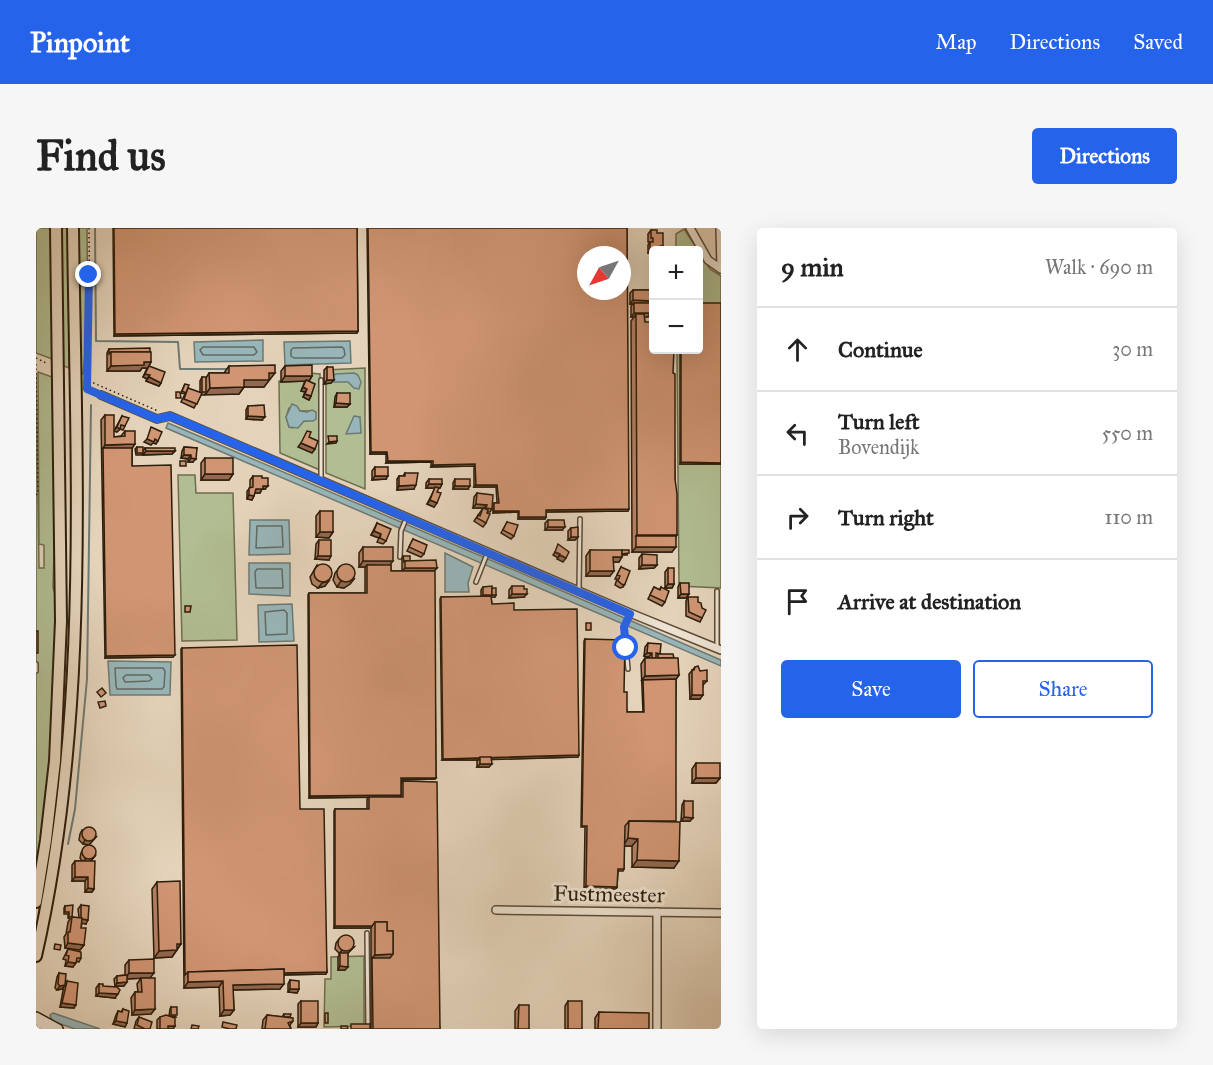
<!DOCTYPE html>
<meta charset="utf-8">
<style>
body{margin:0;font-family:"IM FELL Great Primer",serif;background:#f6f6f6;color:#222}
.controls{position:absolute;right:18px;top:18px;display:grid;overflow:hidden;border-radius:6px;box-shadow:0 6px 24px #0002}
.controls button{width:54px;height:54px;display:grid;place-items:center;padding:0;border:0;border-bottom:2px solid #e0e0e0;background:#fff;color:#222;font:30px sans-serif}
.compass{position:absolute;left:541px;top:18px;width:54px;height:54px;border-radius:50%;background:#fff;box-shadow:0 6px 24px #0002;rotate:230deg}
.stop{position:absolute;width:18px;height:18px;margin:-14px;border:4px solid #2563eb;border-radius:50%;background:#fff}
.stop.end{background:#2563eb;border-color:#fff;box-shadow:0 2px 6px #0008}
.list{margin:0;padding:0;list-style:none}
h2{display:flex;justify-content:space-between;align-items:center;height:78px;margin:0;padding:0 24px;font-size:26px}
h2 small{font-size:20px;font-weight:400;color:#767676}
.list li{display:grid;grid-template-columns:39px 1fr auto;gap:18px;align-items:center;box-sizing:border-box;height:84px;padding:0 24px;border-top:2px solid #e0e0e0}
.list b{display:block;font-size:22px;white-space:nowrap}
.list p{margin:0;font-size:20px;white-space:nowrap;color:#767676}
.list em{font-size:20px;font-style:normal;color:#767676}
.actions{display:flex;gap:12px;padding:18px 24px}
.actions a{flex:1;padding:14px 0;border:2px solid #2563eb;border-radius:6px;text-align:center;font-size:21px;color:#2563eb}
.actions .main{background:#2563eb;color:#fff}
.icon{flex:none;width:33px;height:33px;fill:none;stroke:currentColor;stroke-width:2;stroke-linecap:round;stroke-linejoin:round}
.map{position:relative;flex:none;width:685px;height:801px;overflow:hidden;border-radius:6px}
header{display:flex;align-items:center;gap:36px;box-sizing:border-box;height:84px;padding:0 30px;background:#2563eb;color:#fff}
header strong{font-size:28px}
nav{display:flex;gap:33px;margin-inline-start:auto;font-size:21px}
.intro{display:flex;align-items:center;justify-content:space-between;box-sizing:border-box;height:144px;padding:0 36px}
h1{margin:0;font-size:42px}
.button{padding:15px 27px;border-radius:6px;background:#2563eb;color:#fff;font-size:21px;font-weight:700}
main{display:flex;gap:36px;padding:0 36px}
aside{flex:1;background:#fff;border-radius:6px;box-shadow:0 6px 24px #0002}
.map>svg:first-child{display:block}
</style>
<header>
<strong>Pinpoint</strong>
<nav><a>Map</a><a>Directions</a><a>Saved</a></nav>
</header>
<div class="intro"><h1>Find us</h1><a class="button">Directions</a></div>
<main>
<div class="map">
<svg width="685" height="801" viewBox="0 0 685 801">
<rect width="100%" height="100%" fill="#e4d3ba"/>
<filter id="stains"><feTurbulence type="fractalNoise" baseFrequency=".00333" numOctaves="4"/><feColorMatrix values="0 0 0 0 .2 0 0 0 0 .09 0 0 0 0 .02 0 0 0 .5 -.17"/></filter>
<radialGradient id="worn" r=".72"><stop offset=".6" stop-color="#630" stop-opacity="0"/><stop offset="1" stop-color="#630" stop-opacity=".3"/></radialGradient>
<g fill="#b1bd92" stroke="#6f6d4e" stroke-width="1.5" fill-rule="evenodd">
<polygon points="0,0 15,0 16,131 0,125"/>
<polygon points="23,0 32,0 33,140 25,137"/>
<polygon points="42,0 51,0 52,97 47,146 44,144"/>
<polygon points="648,1 662,22 640,22 640,6"/>
<polygon points="663,24 674,41 685,48 685,360 643,358 641,122 662,122"/>
<polygon points="329,140 329,261 290,245 290,142"/>
<path d="M 2,144 L 16,149 L 19,291 L 17,360 L 20,368 C 20,461 16,553 0,644 L 0,146 L 3,340 L 8,340 L 8,317 L 3,316 Z"/>
<path d="M 273,145 L 284,146 L 284,242 L 244,225 L 243,153 L 269,153 ZM 260,178 L 263,183 L 275,183 L 272,193 L 268,193 L 256,200 L 253,199 L 250,189 L 253,180 Z"/>
<polygon points="142,247 159,247 160,265 197,265 201,412 146,413"/>
<polygon points="328,728 328,798 288,799 289,751 295,751 295,729"/>
</g>
<g fill="#98b6b9" stroke="#6d7973" stroke-width="1.5">
<polygon points="227,112 227,133 159,134 158,114"/>
<polygon points="314,113 315,135 249,137 248,114"/>
<polygon points="318,145 322,147 325,154 323,161 318,160 312,154 297,154 295,151 299,146"/>
<polygon points="256,176 261,178 264,183 271,184 276,182 280,184 280,191 277,193 268,193 262,200 253,199 250,189"/>
<polygon points="318,188 324,189 325,205 310,206"/>
<polygon points="132,195 499,351 685,432 685,438 130,200"/>
<polygon points="214,292 253,292 254,326 213,327"/>
<polygon points="409,325 437,339 432,355 433,364 409,364"/>
<polygon points="213,335 254,335 254,368 213,366"/>
<polygon points="256,376 258,413 223,414 222,377"/>
<polygon points="72,433 135,434 134,467 74,467"/>
<polygon points="17,785 64,801 39,801 16,793 14,787"/>
</g>
<g fill="none" stroke-linecap="round" stroke-linejoin="round">
<g stroke="#626a62" stroke-width="1.5">
<polygon points="167,119 218,119 221,124 218,127 167,127 164,122"/>
<polygon points="306,119 308,121 309,127 306,130 258,130 255,128 255,122 257,120"/>
<polygon points="221,298 246,298 247,319 220,320"/>
<polygon points="221,341 246,341 247,360 220,360 219,344"/>
<polygon points="248,382 251,385 251,406 230,407 229,384"/>
<polygon points="79,440 127,440 129,443 128,459 126,461 81,461 80,458"/>
<polygon points="90,447 113,447 116,451 113,453 89,454 87,450"/>
</g>
<g stroke="#6d7973" stroke-width="2">
<polyline points="59,0 60,113 142,114 144,141 191,141"/>
<polyline points="32,616 39,581 51,451 55,177"/>
</g>
<defs>
<g id="lane">
<polyline points="285,152 285,252"/>
<polyline points="364,329 365,303 370,291"/>
<polyline points="440,354 451,326"/>
<polyline points="543,361 544,291"/>
<polyline points="681,419 681,363"/>
<polyline points="592,441 588,399 593,387"/>
<polyline points="0,443 0,436"/>
<polyline points="331,705 332,801"/>
</g>
<g id="street">
<polyline points="654,0 672,32 685,41"/>
<polyline points="684,0 685,41"/>
<polyline points="65,167 121,191 134,188 594,385 685,422"/>
<polyline points="460,682 685,685"/>
<polyline points="621,684 621,801"/>
</g>
<g id="secondary">
<polyline points="0,789 22,801"/>
<polyline points="0,798 12,801"/>
</g>
<g id="primary">
<polyline points="0,674 10,612 19,533 25,393 20,0"/>
<path d="M 0,728 C 54,490 40,242 37,0"/>
</g>
</defs>
<use href="#lane" stroke="#5b4a37" stroke-width="6"/>
<use href="#street" stroke="#5b4a37" stroke-width="10"/>
<use href="#secondary" stroke="#2d1d0b" stroke-width="12"/>
<use href="#primary" stroke="#2d1d0b" stroke-width="14"/>
<g stroke="#2d1d0b" stroke-width="1.5" stroke-dasharray="1.5 3" stroke-linecap="butt">
<polyline points="53,0 54,94 50,126 51,161 58,164"/>
<polyline points="0,130 10,135"/>
<polyline points="0,136 2,265 0,267"/>
<polyline points="53,153 122,183"/>
</g>
<use href="#lane" stroke="#ede2d2" stroke-width="3"/>
<use href="#street" stroke="#ede2d2" stroke-width="7"/>
<use href="#secondary" stroke="#ede2d2" stroke-width="9"/>
<use href="#primary" stroke="#e4d3ba" stroke-width="10"/>
</g>
<g fill="#b38063" stroke="#2d1d0b" stroke-width="1.5">
<polygon points="77,0 321,0 322,103 321,105 78,108"/>
<polygon points="331,0 591,0 592,283 510,284 510,289 509,291 482,291 482,284 457,285 457,277 458,275 461,275 460,259 438,259 438,238 395,239 395,234 350,235 350,226 334,226"/>
<polygon points="615,2 621,5 627,18 625,21 612,25 612,17 614,14 612,14 612,6"/>
<polygon points="617,51 618,51 618,69 617,64 616,64 615,75 615,85 612,89 608,89 609,94 637,145 640,308 636,324 596,324 595,93 598,89 595,89 595,78 597,76 594,76 594,65 597,62 614,62 614,54"/>
<polygon points="685,75 685,236 644,236 644,122 663,122"/>
<polygon points="73,121 115,134 113,138 125,155 123,158 110,153 111,151 107,149 111,140 106,140 104,143 71,143 71,125"/>
<polygon points="193,138 234,152 233,152 228,159 208,159 203,166 169,166 168,167 165,167 158,180 145,174 149,166 145,165 148,158 151,163 164,164 164,153 166,149 170,150 173,145 188,145"/>
<polygon points="249,138 276,148 273,153 275,168 273,172 267,169 269,164 265,163 269,153 245,154 245,143"/>
<polygon points="291,139 295,155 288,156 288,142"/>
<polygon points="301,165 314,176 311,179 298,179 299,169"/>
<polygon points="212,178 226,192 210,191 210,182"/>
<polygon points="69,187 78,209 85,208 89,203 96,220 96,238 137,429 69,430 65,192"/>
<polygon points="86,188 89,198 87,202 84,201 81,204 78,203"/>
<polygon points="101,219 107,223 109,220 139,223 136,226 107,227 107,225 106,227 100,227 99,221"/>
<polygon points="148,219 161,220 157,234 152,234 152,231 145,230 146,223"/>
<polygon points="169,230 197,246 193,252 165,252 165,235"/>
<polygon points="339,239 350,251 336,252 336,243"/>
<polygon points="369,245 378,261 361,262 361,251 363,248 367,248"/>
<polygon points="217,248 229,261 226,261 224,265 219,265 216,272 211,271 211,263 214,260 214,252"/>
<polygon points="393,251 406,256 404,260 401,260 401,264 398,279 391,276 399,260 390,260 390,255"/>
<polygon points="419,251 432,261 417,261 417,255"/>
<polygon points="441,265 456,281 454,284 451,284 450,295 447,299 438,293 447,280 437,280 438,269"/>
<polygon points="284,283 297,304 293,310 280,309 280,288"/>
<polygon points="512,292 526,302 509,302 509,295"/>
<polygon points="471,294 478,308 475,311 465,305"/>
<polygon points="341,295 350,313 347,316 341,314 343,310 335,307"/>
<polygon points="535,300 542,309 539,312 532,312 532,303"/>
<polygon points="377,311 388,326 385,329 371,323"/>
<polygon points="283,312 293,332 279,331 280,316"/>
<polygon points="327,319 355,337 355,343 366,343 366,330 367,328 374,333 401,340 398,343 400,550 399,551 365,552 364,569 365,569 365,555 367,553 404,801 335,801 335,700 298,700 298,583 299,581 331,581 331,571 333,569 273,570 272,367 273,365 329,365 329,339 323,339 323,325"/>
<polygon points="554,322 592,327 586,327 583,334 577,334 574,348 550,348 550,328"/>
<polygon points="606,326 621,337 618,340 603,341 603,330"/>
<polygon points="281,337 289,358 282,360 276,356 274,349"/>
<polygon points="585,339 589,356 587,359 584,360 579,357 581,351 579,351"/>
<polygon points="303,340 318,351 314,356 308,360 301,359 297,352 299,345"/>
<polygon points="632,340 638,356 636,360 629,360 629,344"/>
<polygon points="644,355 653,366 650,370 642,370 642,359"/>
<polygon points="476,358 488,369 473,370 473,362"/>
<polygon points="447,359 456,360 460,367 459,369 455,369 456,376 478,382 543,527 542,529 456,531 453,539 441,539 441,533 442,532 406,532 404,371 405,369 445,369 445,362"/>
<polygon points="618,359 623,362 625,359 629,374 626,378 612,371"/>
<polygon points="652,369 666,390 664,394 650,388 650,373"/>
<polygon points="549,411 588,464 591,484 607,484 605,436 609,430 613,430 613,429 608,428 609,419 612,415 624,426 638,430 643,447 640,451 638,640 596,639 596,618 588,618 588,641 587,643 582,643 581,659 580,661 548,660 549,599 545,599 548,413"/>
<polygon points="146,420 264,581 291,744 290,746 248,747 244,761 197,762 198,782 194,787 184,788 183,759 148,760 145,421"/>
<polygon points="659,439 664,443 671,453 667,457 664,471 654,471 653,446"/>
<polygon points="660,535 684,550 680,555 656,555 656,541"/>
<polygon points="648,573 654,593 645,593 646,577"/>
<polygon points="46,602 60,609 53,617 47,616 43,612 44,606"/>
<polygon points="47,621 59,628 55,633 58,661 56,664 49,664 49,653 36,653 36,637 39,633 46,633 44,630 45,625"/>
<polygon points="121,654 145,716 136,729 118,730 116,661"/>
<polygon points="45,677 50,696 46,695 45,700 48,717 44,722 29,720 28,709 30,706 32,694 34,691 32,690 32,686 28,686 28,680 29,678 36,689 43,690 42,681"/>
<polygon points="303,711 318,719 312,725 309,742 302,742 302,729 304,726 299,721 300,715"/>
<polygon points="32,721 45,730 43,734 40,733 37,739 29,738 30,732 27,731"/>
<polygon points="93,732 114,750 119,781 115,786 96,787 95,770 99,764 102,764 101,756 105,750 91,751 88,758 79,758 78,751 81,748 89,747 89,737"/>
<polygon points="23,745 29,757 31,753 38,780 24,779 28,757 26,761 21,762 19,760 21,749"/>
<polygon points="254,752 263,761 261,765 252,764 252,756"/>
<polygon points="63,756 67,758 79,770 60,768 60,760"/>
<polygon points="265,773 282,795 280,799 262,799 262,776"/>
<polygon points="532,773 546,801 529,801 529,778"/>
<polygon points="483,777 493,801 479,801 479,783"/>
<polygon points="135,779 140,789 134,788 139,798 137,801 121,801 121,792 124,789 133,788 134,781"/>
<polygon points="87,781 91,795 89,799 77,796 80,787 82,783 85,784"/>
<polygon points="563,784 613,801 559,801 559,790"/>
<polygon points="248,786 254,789 257,793 254,797 255,801 226,801 227,792 231,787 246,789"/>
<polygon points="103,789 114,801 98,801 100,793"/>
</g>
<g fill="#926850" stroke="#2d1d0b" stroke-width="1.5">
<polygon points="614,21 623,22 618,22 618,26 612,25"/>
<polygon points="597,72 616,73 614,76 598,75 597,76 594,76"/>
<polygon points="598,85 615,85 612,89 600,89 600,86 598,89 595,89"/>
<polygon points="322,103 321,105 78,108 79,106"/>
<polygon points="108,134 115,134 112,140 106,140 104,143 71,143 75,138"/>
<polygon points="233,145 239,145 228,159 203,159 208,152"/>
<polygon points="109,146 114,147 111,151 107,149"/>
<polygon points="249,148 276,148 273,153 245,154"/>
<polygon points="113,149 125,155 123,158 110,153"/>
<polygon points="291,152 298,152 295,155 288,156"/>
<polygon points="208,159 203,166 169,167 174,160"/>
<polygon points="267,159 271,161 269,164 265,163"/>
<polygon points="269,166 275,168 273,172 267,169"/>
<polygon points="300,175 314,176 311,179 298,179"/>
<polygon points="212,188 229,189 226,192 210,191"/>
<polygon points="81,199 84,201 81,204 78,203"/>
<polygon points="111,211 119,211 122,213 120,216 117,215 115,217 108,214"/>
<polygon points="301,213 300,215 291,216 293,214"/>
<polygon points="265,215 279,221 276,225 262,219"/>
<polygon points="99,216 95,222 67,220 69,217"/>
<polygon points="110,223 139,223 136,226 107,227"/>
<polygon points="335,224 351,224 350,226 334,226"/>
<polygon points="148,227 155,227 152,231 145,230"/>
<polygon points="155,230 160,231 157,234 152,234"/>
<polygon points="352,233 397,233 395,234 350,235"/>
<polygon points="645,234 685,235 685,236 644,236"/>
<polygon points="439,236 438,238 395,239 397,237"/>
<polygon points="169,246 197,246 193,252 165,252"/>
<polygon points="339,248 352,248 350,251 336,252"/>
<polygon points="393,256 406,256 404,260 390,260"/>
<polygon points="380,257 378,261 361,262 363,258"/>
<polygon points="440,257 461,257 460,259 438,259"/>
<polygon points="227,258 232,258 229,261 226,261 224,265 217,265 220,261"/>
<polygon points="419,258 434,258 432,261 417,261"/>
<polygon points="213,267 218,268 216,272 211,271"/>
<polygon points="394,272 401,275 398,279 391,276"/>
<polygon points="440,276 451,277 448,280 437,280"/>
<polygon points="593,281 592,283 509,284 510,282"/>
<polygon points="458,283 483,283 482,284 457,285"/>
<polygon points="483,289 510,289 509,291 482,291"/>
<polygon points="512,299 529,299 526,302 509,302"/>
<polygon points="338,303 345,306 343,310 335,307"/>
<polygon points="284,304 297,304 293,310 280,309"/>
<polygon points="601,307 641,307 636,314 600,308"/>
<polygon points="535,309 542,309 539,312 532,312"/>
<polygon points="600,319 640,319 636,324 596,324"/>
<polygon points="519,324 524,326 522,330 517,327"/>
<polygon points="524,327 530,330 527,334 521,331"/>
<polygon points="282,328 295,328 293,332 279,331"/>
<polygon points="577,329 586,329 583,334 574,334"/>
<polygon points="327,333 357,333 353,338 331,337 329,339 323,339"/>
<polygon points="606,337 621,337 618,340 603,341"/>
<polygon points="369,340 401,340 398,343 366,343"/>
<polygon points="554,343 578,343 574,348 550,348"/>
<polygon points="318,351 314,356 308,360 301,359 305,353"/>
<polygon points="293,353 289,358 282,360 286,355"/>
<polygon points="632,356 638,356 636,360 629,360"/>
<polygon points="476,366 491,366 488,369 473,370"/>
<polygon points="645,366 653,366 650,370 642,370"/>
<polygon points="447,367 460,367 459,369 445,370"/>
<polygon points="611,425 616,425 613,429 608,428"/>
<polygon points="139,427 137,429 69,430 70,428"/>
<polygon points="643,447 639,453 607,452 605,453 609,448"/>
<polygon points="656,467 667,467 664,471 654,471"/>
<polygon points="543,527 542,529 444,532 444,530"/>
<polygon points="444,530 442,532 406,532 407,531"/>
<polygon points="444,536 456,536 453,539 441,539"/>
<polygon points="365,550 400,550 399,551 363,552"/>
<polygon points="660,550 684,550 680,555 656,555"/>
<polygon points="365,567 363,569 273,570 274,568"/>
<polygon points="648,589 657,590 654,593 645,593"/>
<polygon points="60,609 53,617 47,616 49,612"/>
<polygon points="592,610 602,611 596,618 587,618"/>
<polygon points="59,628 53,635 47,634 50,630"/>
<polygon points="601,632 643,633 638,640 596,639"/>
<polygon points="39,649 52,649 49,653 36,653"/>
<polygon points="550,658 581,659 580,661 548,660"/>
<polygon points="52,660 58,661 56,664 49,664"/>
<polygon points="45,691 52,692 50,696 43,695"/>
<polygon points="299,698 336,698 335,700 298,700"/>
<polygon points="32,715 48,717 44,722 29,720"/>
<polygon points="141,716 145,716 136,729 118,730 123,723"/>
<polygon points="318,719 310,727 303,726 306,722"/>
<polygon points="357,726 353,732 336,730 339,727"/>
<polygon points="32,734 40,735 37,739 29,738"/>
<polygon points="304,738 312,739 309,742 302,742"/>
<polygon points="291,744 290,746 152,749 152,747"/>
<polygon points="93,745 118,745 114,750 89,751"/>
<polygon points="187,753 183,759 148,760 152,754"/>
<polygon points="91,754 88,758 79,758 81,755"/>
<polygon points="248,756 244,761 193,762 197,757"/>
<polygon points="29,757 26,761 21,762 24,758"/>
<polygon points="254,761 263,761 261,765 252,764"/>
<polygon points="63,765 82,766 79,770 60,768"/>
<polygon points="26,775 40,777 38,780 24,779"/>
<polygon points="119,781 115,786 96,787 99,782"/>
<polygon points="188,782 198,782 194,787 184,788"/>
<polygon points="80,793 91,795 89,799 77,796"/>
<polygon points="265,795 282,795 280,799 262,799"/>
<polygon points="132,798 139,798 137,801 130,801"/>
</g>
<g fill="#d09573" stroke="#2d1d0b" stroke-width="1.5" fill-rule="evenodd">
<polygon points="78,0 321,0 322,103 79,106"/>
<path d="M 332,0 L 591,0 L 593,281 L 510,282 L 510,289 L 483,289 L 483,283 L 458,283 L 458,275 L 463,275 L 461,257 L 440,257 L 439,236 L 397,237 L 397,233 L 352,233 L 351,224 L 335,224 ZM 550,27 L 586,27 L 586,63 L 550,63 Z"/>
<polygon points="615,2 621,2 621,5 627,5 627,18 624,18 624,22 614,21 614,14 617,14 617,10 615,10"/>
<polygon points="597,62 616,62 616,73 597,72"/>
<rect x="598" y="75" width="17" height="10"/>
<polygon points="663,75 685,75 685,235 645,234 645,122 663,122"/>
<polygon points="600,86 608,86 609,94 618,94 618,122 638,122 637,145 639,146 639,251 641,266 641,307 601,307"/>
<polygon points="114,120 114,124 75,124 73,126 73,121"/>
<polygon points="75,124 115,124 115,134 108,134 108,137 75,138"/>
<polygon points="239,137 239,145 233,145 233,152 208,152 208,159 174,160 173,145 193,145 193,138"/>
<polygon points="276,137 276,148 249,148 249,138"/>
<polygon points="113,138 129,144 125,155 113,149 114,147 109,146"/>
<polygon points="291,139 297,139 298,152 291,152"/>
<rect x="166" y="149" width="4" height="15"/>
<polygon points="270,152 279,156 275,168 269,166 271,161 267,159"/>
<polygon points="149,156 153,157 150,165 146,163"/>
<polygon points="152,160 166,165 161,176 148,171"/>
<polygon points="140,164 144,164 145,170 140,170"/>
<polygon points="301,165 314,165 314,176 300,175"/>
<polygon points="228,177 229,189 212,188 212,178"/>
<polygon points="69,187 78,187 78,209 89,208 89,203 99,203 99,216 69,217"/>
<polygon points="86,188 93,190 89,198 85,197 84,201 81,199"/>
<polygon points="115,199 126,204 122,213 119,211 118,214 111,211"/>
<polygon points="271,203 275,204 273,209 282,213 279,221 265,215"/>
<polygon points="292,208 301,208 301,213 293,214"/>
<rect x="101" y="219" width="6" height="6"/>
<polygon points="148,219 161,220 160,231 155,230 155,227 148,227"/>
<polygon points="67,220 96,220 96,238 135,237 139,427 70,428"/>
<polygon points="109,220 139,220 139,223 110,223"/>
<rect x="169" y="230" width="28" height="16"/>
<rect x="144" y="233" width="6" height="5"/>
<rect x="339" y="239" width="13" height="9"/>
<polygon points="369,245 382,245 380,257 363,258 363,248 369,248"/>
<polygon points="217,248 226,248 226,250 232,250 232,258 227,258 227,261 220,261 218,268 213,267 213,260 217,259"/>
<rect x="393" y="251" width="13" height="5"/>
<rect x="419" y="251" width="15" height="7"/>
<polygon points="399,259 403,260 401,264 405,265 401,275 394,272"/>
<polygon points="441,265 457,267 456,281 450,280 451,277 440,276"/>
<polygon points="447,280 452,282 451,285 454,286 450,295 441,290 442,287 444,288"/>
<rect x="284" y="283" width="13" height="21"/>
<polygon points="512,292 528,292 529,299 512,299"/>
<polygon points="471,294 482,297 478,308 467,302"/>
<polygon points="341,295 355,301 350,313 344,310 345,306 338,303"/>
<polygon points="542,299 542,309 535,309 535,300"/>
<rect x="600" y="308" width="40" height="11"/>
<polygon points="377,311 391,317 388,326 373,319"/>
<polygon points="283,312 295,312 295,328 282,328"/>
<polygon points="522,316 533,324 530,330 524,327 524,326 519,324"/>
<rect x="327" y="319" width="30" height="14"/>
<polygon points="554,322 586,322 586,329 577,329 578,343 554,343"/>
<polygon points="586,322 593,322 593,325 586,326"/>
<polygon points="606,326 621,327 621,337 606,337"/>
<polygon points="367,328 374,328 374,333 369,333 368,334"/>
<polygon points="400,332 401,340 369,340 369,333"/>
<circle cx="287" cy="345" r="9"/>
<circle cx="310" cy="345" r="9"/>
<polygon points="331,337 355,337 355,343 399,343 400,550 365,550 365,567 274,568 273,365 331,365"/>
<polygon points="585,339 594,343 589,356 587,357 582,353 584,348 581,347"/>
<rect x="632" y="340" width="6" height="16"/>
<polygon points="644,355 653,355 653,366 645,366"/>
<polygon points="456,358 456,367 447,367 447,359"/>
<polygon points="476,358 488,358 488,361 491,361 491,366 476,366"/>
<polygon points="618,359 624,362 625,359 633,363 629,374 614,367"/>
<rect x="456" y="360" width="4" height="7"/>
<polygon points="455,368 456,376 478,375 478,382 541,381 543,527 407,531 405,369"/>
<polygon points="652,369 662,369 662,374 665,375 666,380 670,382 666,390 653,384"/>
<polygon points="149,378 155,378 154,384 149,384"/>
<rect x="550" y="395" width="5" height="7"/>
<rect x="0" y="403" width="2" height="22"/>
<polygon points="549,411 589,412 588,464 591,464 591,484 608,484 607,452 640,451 640,593 593,593 589,598 588,641 582,641 581,659 550,658 551,598 546,598"/>
<polygon points="612,415 625,416 624,426 620,425 620,430 616,430 616,425 611,425"/>
<polygon points="261,417 264,581 288,581 291,744 248,745 248,741 152,744 149,747 146,420"/>
<polygon points="622,426 637,426 638,430 622,430"/>
<polygon points="609,430 642,430 643,447 609,448"/>
<polygon points="662,438 664,443 671,442 671,453 667,453 667,467 656,467 656,442 658,442 659,439"/>
<polygon points="66,460 70,465 65,469 61,464"/>
<polygon points="69,473 70,478 64,480 62,474"/>
<polygon points="444,529 455,529 456,536 444,536"/>
<rect x="660" y="535" width="24" height="15"/>
<polygon points="367,553 401,554 404,801 337,801 336,730 354,730 357,726 357,703 351,703 351,694 339,694 336,698 299,698 299,581 333,581 333,569 367,569"/>
<polygon points="648,573 657,573 657,590 648,589"/>
<polygon points="593,593 644,594 643,633 601,632 602,611 592,610"/>
<circle cx="53" cy="606" r="7"/>
<circle cx="53" cy="624" r="7"/>
<polygon points="39,633 59,633 58,661 52,660 52,649 39,649"/>
<polygon points="144,653 145,716 141,716 141,722 123,723 121,654"/>
<polygon points="37,677 36,689 33,689 33,684 29,684 29,678"/>
<polygon points="45,677 53,678 52,692 46,691 45,690"/>
<polygon points="36,689 46,690 45,700 50,700 48,717 32,715 32,704 34,704"/>
<polygon points="339,694 351,694 351,703 357,703 357,726 339,727"/>
<circle cx="310" cy="715" r="8"/>
<polygon points="19,716 25,717 24,722 18,721"/>
<polygon points="32,721 45,724 45,730 41,730 40,735 32,734 33,728 30,727"/>
<polygon points="304,725 312,725 312,739 304,738"/>
<polygon points="118,731 118,745 93,745 93,732"/>
<polygon points="248,741 248,756 197,757 198,782 188,782 187,753 152,754 152,744"/>
<polygon points="23,745 30,746 29,757 24,758 22,756"/>
<polygon points="91,747 91,754 81,755 81,748"/>
<polygon points="105,750 119,750 119,781 99,782 99,764 106,764"/>
<polygon points="254,752 263,753 263,761 254,761"/>
<polygon points="31,753 42,755 40,777 26,775"/>
<polygon points="63,756 67,756 67,758 81,759 84,762 82,766 63,765"/>
<rect x="265" y="773" width="17" height="22"/>
<rect x="532" y="773" width="14" height="28"/>
<polygon points="483,777 493,777 493,801 482,801"/>
<rect x="135" y="779" width="6" height="8"/>
<polygon points="87,781 93,783 91,795 80,793 82,783 86,784"/>
<polygon points="563,784 613,785 613,801 562,801"/>
<rect x="289" y="785" width="3" height="10"/>
<polygon points="248,786 255,786 254,789 248,789"/>
<polygon points="130,787 139,790 139,798 132,798 132,801 124,801 124,789"/>
<polygon points="231,787 257,790 257,793 252,795 255,801 229,801"/>
<polygon points="103,789 116,794 114,801 109,801 101,797"/>
<polygon points="187,794 201,797 200,801 194,801 186,799"/>
<rect x="315" y="796" width="19" height="5"/>
<polygon points="156,797 163,798 162,801 155,801"/>
<polygon points="305,798 311,798 312,801 305,801"/>
</g>
<g fill="none" stroke-linecap="round" stroke-linejoin="round">
<polyline stroke="#2563eb" stroke-width="8" points="53,47 51,161 121,191 134,188 174,205 594,386 588,399 590,420"/>
</g>
<g text-anchor="middle" dominant-baseline="central" stroke-width="6" stroke-linejoin="round" paint-order="stroke">
<g font-size="22" fill="#2d1d0b" stroke="#ede2d2">
<text transform="translate(573 666) rotate(1)">Fustmeester</text>
</g>
</g>
<rect width="100%" height="100%" filter="url(#stains)"/>
<rect width="100%" height="100%" fill="url(#worn)"/>
</svg>
<div class="controls">
<button>+</button>
<button>−</button>
</div>
<svg class="compass" viewBox="-18 -18 36 36"><path d="M0-13l5 13h-10z" fill="#e53935"/><path d="M0 13l5-13h-10z" fill="#767676"/></svg>
<div class="stop" style="left:590px;top:420px"></div>
<div class="stop end" style="left:53px;top:47px"></div>
</div>
<aside>
<h2>9 min<small>Walk · 690 m</small></h2>
<ul class="list">
<li><svg class="icon" aria-label="ahead" viewBox="0 0 24 24"><path d="M12 20V5M6 11l6-6 6 6"/></svg><div><b>Continue</b></div><em>30 m</em></li>
<li><svg class="icon" aria-label="left" viewBox="0 0 24 24"><path d="M17 20v-9H6M10 6l-5 5 5 5"/></svg><div><b>Turn left</b><p>Bovendijk</p></div><em>550 m</em></li>
<li><svg class="icon" aria-label="right" viewBox="0 0 24 24"><path d="M7 20v-9h11M14 6l5 5-5 5"/></svg><div><b>Turn right</b></div><em>110 m</em></li>
<li><svg class="icon" aria-label="arrive" viewBox="0 0 24 24"><path d="M6 21V4h12l-3 4 3 4H6"/></svg><div><b>Arrive at destination</b></div></li>
</ul>
<div class="actions"><a class="main">Save</a><a>Share</a></div>
</aside>
</main>
